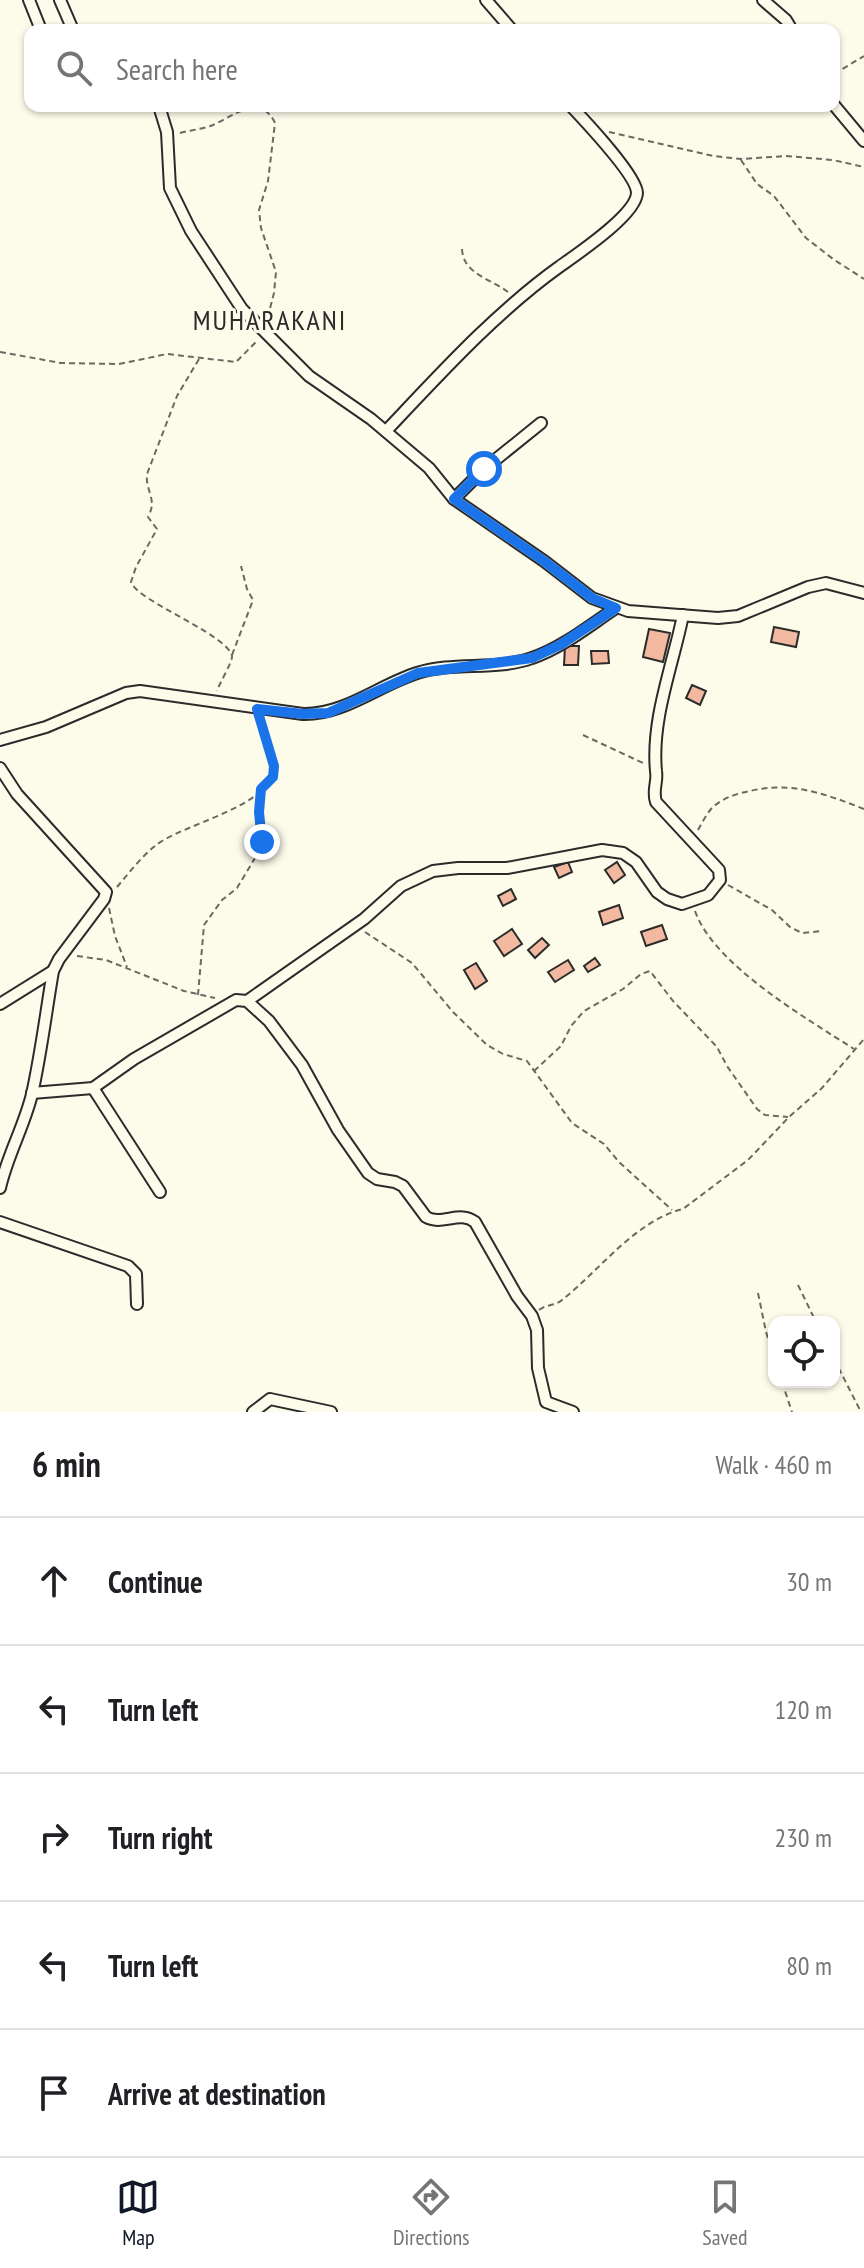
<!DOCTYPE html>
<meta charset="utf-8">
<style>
body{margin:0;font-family:"PT Sans Narrow",sans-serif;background:#f6f6f6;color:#202124}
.controls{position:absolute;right:24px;bottom:24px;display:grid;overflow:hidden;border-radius:16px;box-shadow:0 2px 6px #0004}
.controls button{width:72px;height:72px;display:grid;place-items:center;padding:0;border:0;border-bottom:2px solid #e0e0e0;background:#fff;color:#202124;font:40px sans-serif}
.stop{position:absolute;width:24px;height:24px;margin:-18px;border:6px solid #1a73e8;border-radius:50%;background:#fff}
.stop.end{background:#1a73e8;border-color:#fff;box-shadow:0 2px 8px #0008}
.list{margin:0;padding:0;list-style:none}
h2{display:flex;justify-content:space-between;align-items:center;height:104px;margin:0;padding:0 32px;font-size:34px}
h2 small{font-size:26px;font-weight:400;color:#757577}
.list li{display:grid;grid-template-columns:52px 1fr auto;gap:24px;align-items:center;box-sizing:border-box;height:128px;padding:0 32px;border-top:2px solid #e0e0e0}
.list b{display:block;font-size:30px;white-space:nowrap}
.list em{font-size:26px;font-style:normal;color:#757577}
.icon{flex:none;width:44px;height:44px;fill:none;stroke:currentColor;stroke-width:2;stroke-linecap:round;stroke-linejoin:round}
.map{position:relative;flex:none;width:864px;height:1412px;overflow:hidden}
.search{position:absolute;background:#fff;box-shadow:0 2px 6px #0004;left:24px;right:24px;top:24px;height:88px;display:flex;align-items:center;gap:20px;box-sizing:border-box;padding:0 28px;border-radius:16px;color:#757577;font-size:30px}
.sheet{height:744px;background:#fff}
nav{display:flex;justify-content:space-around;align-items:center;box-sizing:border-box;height:112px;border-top:2px solid #e0e0e0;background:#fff;font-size:22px;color:#757577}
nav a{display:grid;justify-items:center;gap:4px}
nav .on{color:#111827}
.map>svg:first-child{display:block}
</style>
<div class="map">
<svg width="864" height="1412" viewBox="0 0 864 1412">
<rect width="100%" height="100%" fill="#fdfbea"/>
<g fill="#f2b8a0" stroke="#2b2b2b" stroke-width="2">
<polygon points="774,627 799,632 796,647 771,642"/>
<polygon points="649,629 670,633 663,662 643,657"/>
<polygon points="565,646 579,646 578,665 564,665"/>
<polygon points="591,651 608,651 609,663 592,664"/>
<polygon points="692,685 706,691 700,705 686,698"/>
<polygon points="568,862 572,872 559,878 554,867"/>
<polygon points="617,862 625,875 614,883 605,870"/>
<polygon points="511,889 516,899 503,906 498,896"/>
<polygon points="619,905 623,918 603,925 599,912"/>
<polygon points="662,925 667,939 646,946 641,932"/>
<polygon points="512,929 522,944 504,956 494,941"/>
<polygon points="542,938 549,945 535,958 528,950"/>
<polygon points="595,958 600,965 588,972 584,966"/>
<polygon points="568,960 574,970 555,982 548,972"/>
<polygon points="476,963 487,981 475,989 464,970"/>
</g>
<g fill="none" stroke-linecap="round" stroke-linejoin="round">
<defs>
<g id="street">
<polyline points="29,0 41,30"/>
<polyline points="60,0 73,30"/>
<polyline points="486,0 512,30"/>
<polyline points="763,0 786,20 792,30"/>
<polyline points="834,105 864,141"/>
<polyline points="159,106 167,132 170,188 191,231 242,309 309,376 371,419 429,468 454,499 544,561 592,598 628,611 718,618 738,616 808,587 826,583 864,593"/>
<path d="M 386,431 C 440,374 495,313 559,267 C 577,254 636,215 637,193 C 637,176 585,121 571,106"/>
<polyline points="454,499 484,469 541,423"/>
<path d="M 0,740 L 46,727 L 126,693 L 140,691 L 303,714 C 344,715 379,685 417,673 C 454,661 496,671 532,658 C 562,648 590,625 616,608"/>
<path d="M 0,768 L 17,794 L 106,892 L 104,899 L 59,959 L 53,971 C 46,1012 41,1054 32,1094 C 24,1127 7,1156 0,1188"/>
<path d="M 247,1001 L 364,919 L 401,886 L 433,871 L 458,868 L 507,868 L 602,850 L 623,853 L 636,862 L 657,892 L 667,899 L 682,904 L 708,895 L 720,880 L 719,870 L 656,802 C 652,790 658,782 656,771 C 651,719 673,665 683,615"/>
<polyline points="0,1004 53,971"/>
<polyline points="93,1088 160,1192"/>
<path d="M 32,1093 L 93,1088 L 134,1059 L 236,1000 L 247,1001 L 269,1021 L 302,1065 L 338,1130 L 368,1173 L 377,1179 L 395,1182 L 403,1186 L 426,1217 C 442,1226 460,1210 475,1222 L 517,1296 L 532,1316 L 537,1330 L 538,1368 L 546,1402 L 573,1412"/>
<polyline points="0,1222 128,1266 136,1274 137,1304"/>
<polyline points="253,1412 270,1399 331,1412"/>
</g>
</defs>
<use href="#street" stroke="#2b2b2b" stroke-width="14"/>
<g stroke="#6a6964" stroke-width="2" stroke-dasharray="6 4" stroke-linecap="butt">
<polyline points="834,74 864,56"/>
<polyline points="609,132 713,156 741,159 786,156 833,160 864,167"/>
<path d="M 180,133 C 191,130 203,129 213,125 C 233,116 261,93 275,123 L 268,181 L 259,210 L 261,228 L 276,272 L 274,293 L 267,320"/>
<polyline points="741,160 757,184 774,196 806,238 833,259 864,279"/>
<path d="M 462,249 C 463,274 491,279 508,292"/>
<polyline points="0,352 61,363 119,364 167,354 236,362 258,340"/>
<path d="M 199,359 L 177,396 L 147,474 C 145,491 158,499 148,517 L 157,529 L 136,567 L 131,582 C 137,601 227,634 232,656 C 233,661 219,684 217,691"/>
<polyline points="232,655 253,600 247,589 241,566"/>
<polyline points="583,735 645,764"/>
<path d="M 698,830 C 702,823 706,815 711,809 C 722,798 735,794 750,791 C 791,781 826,794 864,809"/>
<polyline points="728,885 772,910 790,927 802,933 823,931"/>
<path d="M 117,887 C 129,873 141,857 155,846 C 180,825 265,808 273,773 C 277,756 265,735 260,719"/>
<polyline points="109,908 115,936 127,967"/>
<path d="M 695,911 C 714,965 806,1018 854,1049"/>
<polyline points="365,932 412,963 453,1012 487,1045 503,1054 527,1061 572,1123 604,1144 619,1162 672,1210"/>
<polyline points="77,956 106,960 184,991 215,998"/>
<polyline points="198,995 204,925 222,900 237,888 261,848 259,812 261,790"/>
<polyline points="534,1071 561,1046 571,1026 584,1011 623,989 641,974 650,971 673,1001 717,1047 727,1066 757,1109 765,1115 788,1117"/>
<polyline points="798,1285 816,1322"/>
<polyline points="758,1293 766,1332 774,1357"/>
<path d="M 539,1310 C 547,1304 555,1306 562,1300 C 600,1270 635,1221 683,1209 L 748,1160 L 789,1117 L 822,1088 L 864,1039"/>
<polyline points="834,1359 861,1412"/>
<polyline points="782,1382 792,1412"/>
</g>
<use href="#street" stroke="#fdfbea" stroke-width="10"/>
</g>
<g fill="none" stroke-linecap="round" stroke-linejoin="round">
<polyline stroke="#1a73e8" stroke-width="10" points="262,842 259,812 261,789 273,777 274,766 257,709 303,714 328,713 418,673 532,658 560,645 616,608 592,598 544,561 454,499 484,469"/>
</g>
<g text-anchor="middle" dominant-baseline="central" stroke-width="6" stroke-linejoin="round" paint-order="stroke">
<g font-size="28" letter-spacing="2" fill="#2b2b2b" stroke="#fdfbea">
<text x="270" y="319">MUHARAKANI</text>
</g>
</g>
</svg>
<div class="controls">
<button><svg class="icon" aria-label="locate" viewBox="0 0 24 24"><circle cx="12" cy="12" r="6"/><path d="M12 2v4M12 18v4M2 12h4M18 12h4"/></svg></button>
</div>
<div class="stop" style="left:484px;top:469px"></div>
<div class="stop end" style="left:262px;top:842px"></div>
<div class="search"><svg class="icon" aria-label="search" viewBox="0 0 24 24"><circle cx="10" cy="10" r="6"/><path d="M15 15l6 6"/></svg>Search here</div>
</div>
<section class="sheet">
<h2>6 min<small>Walk · 460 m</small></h2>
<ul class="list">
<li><svg class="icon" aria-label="ahead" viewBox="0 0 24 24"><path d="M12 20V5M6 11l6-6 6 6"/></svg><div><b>Continue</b></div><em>30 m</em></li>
<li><svg class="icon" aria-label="left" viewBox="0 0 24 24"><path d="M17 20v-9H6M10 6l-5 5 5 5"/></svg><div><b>Turn left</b></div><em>120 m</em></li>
<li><svg class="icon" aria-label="right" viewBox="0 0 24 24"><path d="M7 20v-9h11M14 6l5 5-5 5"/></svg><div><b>Turn right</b></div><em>230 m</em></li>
<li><svg class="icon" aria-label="left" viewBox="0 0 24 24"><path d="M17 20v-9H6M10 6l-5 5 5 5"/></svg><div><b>Turn left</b></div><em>80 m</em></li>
<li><svg class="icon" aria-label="arrive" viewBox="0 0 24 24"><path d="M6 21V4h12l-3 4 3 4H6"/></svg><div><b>Arrive at destination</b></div></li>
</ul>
</section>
<nav>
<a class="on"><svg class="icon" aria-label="map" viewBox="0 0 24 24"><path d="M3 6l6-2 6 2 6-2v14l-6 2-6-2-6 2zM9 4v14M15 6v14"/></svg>Map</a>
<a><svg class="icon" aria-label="directions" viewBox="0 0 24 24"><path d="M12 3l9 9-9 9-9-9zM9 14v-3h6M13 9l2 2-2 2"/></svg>Directions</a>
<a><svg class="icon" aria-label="saved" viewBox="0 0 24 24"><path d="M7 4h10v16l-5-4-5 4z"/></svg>Saved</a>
</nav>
